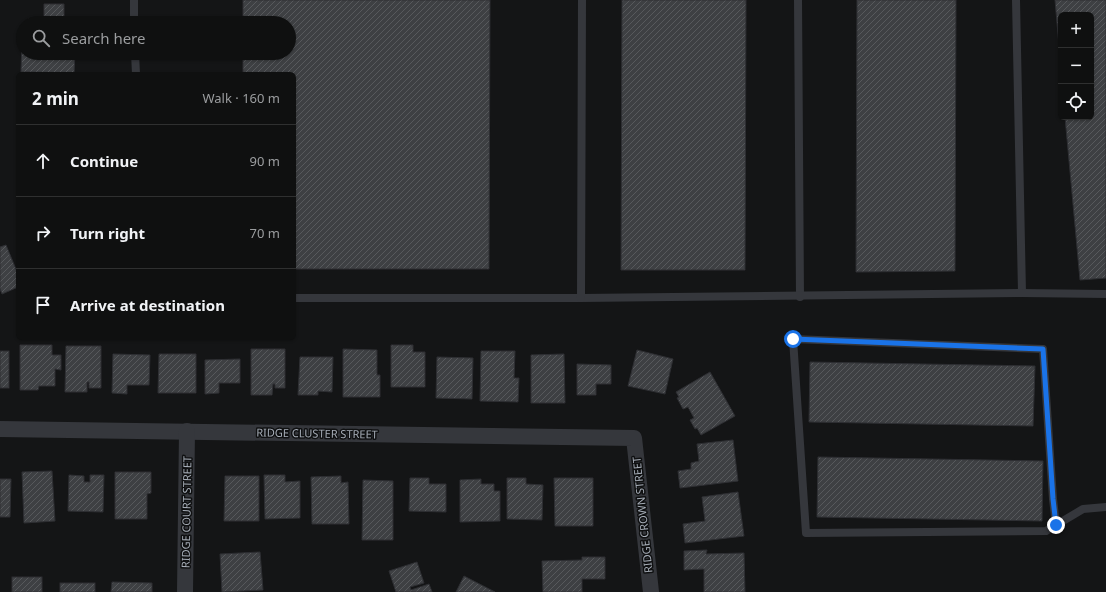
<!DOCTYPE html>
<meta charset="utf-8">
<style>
body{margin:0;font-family:"Noto Sans",sans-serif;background:#1d1e1e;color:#f1f3f6}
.controls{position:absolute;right:12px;top:12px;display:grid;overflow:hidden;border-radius:6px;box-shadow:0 1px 3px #0004}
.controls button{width:36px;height:36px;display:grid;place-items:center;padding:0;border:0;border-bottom:1px solid #2f3030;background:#0f1010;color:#f1f3f6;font:20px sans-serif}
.stop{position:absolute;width:12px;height:12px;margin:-9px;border:3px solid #1a73e8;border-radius:50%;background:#fff}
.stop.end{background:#1a73e8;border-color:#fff;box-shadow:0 1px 4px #0008}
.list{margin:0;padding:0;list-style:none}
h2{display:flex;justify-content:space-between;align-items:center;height:52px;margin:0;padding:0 16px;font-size:17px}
h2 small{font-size:13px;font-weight:400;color:#9b9d9f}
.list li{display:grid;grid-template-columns:26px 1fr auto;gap:12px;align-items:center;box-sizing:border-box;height:72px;padding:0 16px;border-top:1px solid #2f3030}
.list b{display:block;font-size:15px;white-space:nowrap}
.list em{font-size:13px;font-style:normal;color:#9b9d9f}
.icon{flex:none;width:22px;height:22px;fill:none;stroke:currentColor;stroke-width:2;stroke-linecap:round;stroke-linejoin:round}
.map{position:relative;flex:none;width:1106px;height:592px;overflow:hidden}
.search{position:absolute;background:#0f1010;box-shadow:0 1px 3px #0004;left:16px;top:16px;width:280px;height:44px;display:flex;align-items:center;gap:10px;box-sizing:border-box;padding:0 14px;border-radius:22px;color:#9b9d9f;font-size:15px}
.panel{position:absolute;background:#0f1010;box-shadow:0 1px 3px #0004;left:16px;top:72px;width:280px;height:268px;border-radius:6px}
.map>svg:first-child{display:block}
</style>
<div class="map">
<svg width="1106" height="592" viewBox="0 0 1106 592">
<defs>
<pattern id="building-hatch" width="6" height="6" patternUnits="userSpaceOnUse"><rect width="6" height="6" fill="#3e4043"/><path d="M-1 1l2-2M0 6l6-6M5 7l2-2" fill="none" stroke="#57595c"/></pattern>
</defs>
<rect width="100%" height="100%" fill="#141516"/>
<g fill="url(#building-hatch)" stroke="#2e2f33">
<polygon points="243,0 490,0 489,269 294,269 294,74 243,74 243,53 289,53 289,23 243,23"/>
<polygon points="622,0 746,0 745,270 621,270"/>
<polygon points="857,0 956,0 955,271 856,272"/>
<polygon points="1055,0 1106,0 1106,278 1080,280 1065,117 1091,117 1091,15 1061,15 1061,69"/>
<polygon points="44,4 64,4 64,23 28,23 28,19 44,19"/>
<polygon points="22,41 23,53 75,53 74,73 21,72"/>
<polygon points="6,245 18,274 18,287 2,294 0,289 0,247"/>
<polygon points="20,345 52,345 52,355 61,355 61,370 55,369 55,386 39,386 38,390 20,390"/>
<polygon points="391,345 413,345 413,352 425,352 425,387 391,387"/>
<polygon points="66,346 101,346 101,388 89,388 89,382 87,382 87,392 65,392"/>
<polygon points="251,349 285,349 285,388 275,388 275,384 273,384 272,395 251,395"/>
<polygon points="343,349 377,350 377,375 380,375 380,397 343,397"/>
<polygon points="637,350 673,359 665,394 628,386"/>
<rect x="0" y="351" width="9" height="37"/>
<polygon points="481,351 515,351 514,378 519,378 518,402 480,401"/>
<polygon points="113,354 150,355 149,385 127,385 127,394 112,393"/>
<polygon points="159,354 196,354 196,393 158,393"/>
<polygon points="564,354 565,403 531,403 531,355"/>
<polygon points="300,357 333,357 332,392 318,391 318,395 298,395"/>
<polygon points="437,357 473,358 472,399 436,398"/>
<polygon points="240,359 240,383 219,383 219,393 205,394 205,360"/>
<polygon points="810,362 1035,366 1033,426 809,422"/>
<polygon points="577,364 611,365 611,384 596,384 596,395 577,395"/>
<polygon points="710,372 735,416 701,435 697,428 695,429 690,420 694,418 688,407 683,409 677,398 679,397 676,392"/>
<polygon points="733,440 738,481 680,488 678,471 691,469 691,463 699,461 697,444"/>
<polygon points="818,457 1043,461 1042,521 817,517"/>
<polygon points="52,471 55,521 24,523 22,472"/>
<polygon points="115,472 151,472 151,493 147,494 147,519 115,519"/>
<polygon points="69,475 84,476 84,482 90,482 90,475 104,475 103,512 68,511"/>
<polygon points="264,475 285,475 285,482 300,481 300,518 265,519"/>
<polygon points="225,476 259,476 259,521 224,521"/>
<polygon points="341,476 341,483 348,482 349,524 312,524 311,477"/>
<polygon points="410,478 429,478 429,484 446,484 446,512 409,511"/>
<polygon points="507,478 526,478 526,484 543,485 542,520 507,519"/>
<polygon points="554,478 593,478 593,526 555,526"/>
<polygon points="0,479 11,479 10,517 0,517"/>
<polygon points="481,479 481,484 494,484 494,491 500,491 500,521 460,522 460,480"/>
<polygon points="363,480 393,481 393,540 362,540"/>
<polygon points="738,492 744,536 685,543 683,524 705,521 702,497"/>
<polygon points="707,550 706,554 744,553 745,592 704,592 704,569 684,570 684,551"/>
<polygon points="260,552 263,590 222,592 220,554"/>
<polygon points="582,557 605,557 605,579 582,579 582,592 543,592 542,561 582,560"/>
<polygon points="417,562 424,583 410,587 411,590 429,584 432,592 396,592 389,571"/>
<polygon points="464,576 495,592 456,592"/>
<rect x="12" y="577" width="30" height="15"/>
<polygon points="112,582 152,583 152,592 111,592"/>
<rect x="60" y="583" width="35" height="9"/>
</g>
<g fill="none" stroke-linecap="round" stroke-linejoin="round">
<g stroke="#35373c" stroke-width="8">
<polyline points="134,0 134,23"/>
<polyline points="798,0 800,297"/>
<polyline points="1016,0 1022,293"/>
<polyline points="135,53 136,74"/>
<polyline points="294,298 581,298 1022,293 1106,294"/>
<polyline points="581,298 582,0"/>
<polyline points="1056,525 1053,499 1043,349 793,339 806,533 1046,531 1083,509 1106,507"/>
</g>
<g stroke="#35373c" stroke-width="16">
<polyline points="0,429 634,438 651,592"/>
<polyline points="185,592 187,431"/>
</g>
</g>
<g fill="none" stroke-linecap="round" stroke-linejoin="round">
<polyline stroke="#1a73e8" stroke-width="5" points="793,339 1043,349 1053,499 1056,525"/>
</g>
<g text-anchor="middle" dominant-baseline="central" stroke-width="3" stroke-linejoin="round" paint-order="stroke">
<g font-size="11" fill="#a6adb7" stroke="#0f1011">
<text transform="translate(317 433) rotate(1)">RIDGE CLUSTER STREET</text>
<text transform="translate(186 512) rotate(-89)">RIDGE COURT STREET</text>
<text transform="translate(642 515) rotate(-96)">RIDGE CROWN STREET</text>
</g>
</g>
</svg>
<div class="controls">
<button>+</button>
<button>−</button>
<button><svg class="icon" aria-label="locate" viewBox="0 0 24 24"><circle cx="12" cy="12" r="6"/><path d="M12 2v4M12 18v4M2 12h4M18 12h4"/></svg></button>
</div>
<div class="stop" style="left:793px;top:339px"></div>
<div class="stop end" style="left:1056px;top:525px"></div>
<div class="search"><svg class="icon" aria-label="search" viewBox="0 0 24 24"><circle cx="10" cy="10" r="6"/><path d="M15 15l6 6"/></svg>Search here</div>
<section class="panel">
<h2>2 min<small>Walk · 160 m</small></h2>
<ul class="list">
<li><svg class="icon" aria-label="ahead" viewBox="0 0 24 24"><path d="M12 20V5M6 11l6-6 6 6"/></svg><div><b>Continue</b></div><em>90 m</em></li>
<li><svg class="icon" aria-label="right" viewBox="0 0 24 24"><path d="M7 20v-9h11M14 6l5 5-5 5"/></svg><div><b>Turn right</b></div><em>70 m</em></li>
<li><svg class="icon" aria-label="arrive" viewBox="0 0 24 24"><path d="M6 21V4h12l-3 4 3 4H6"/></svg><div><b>Arrive at destination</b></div></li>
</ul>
</section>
</div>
